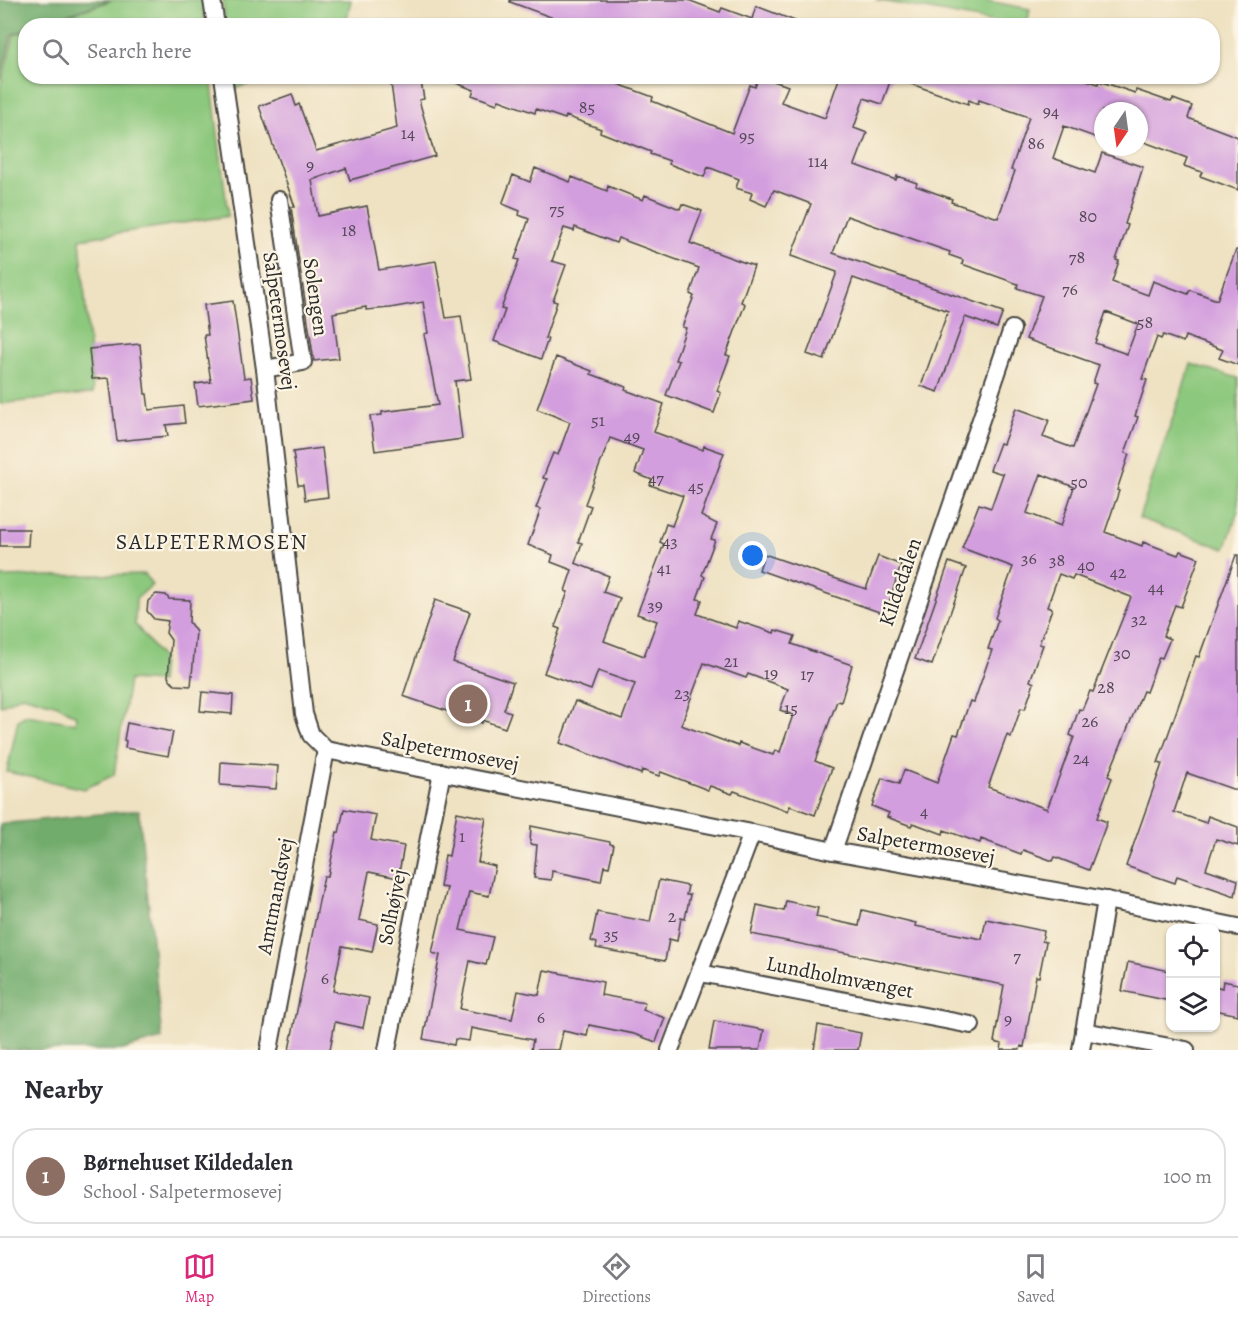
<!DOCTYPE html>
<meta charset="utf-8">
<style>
body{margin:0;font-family:Alegreya,serif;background:#f2f2f3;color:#2b2b33}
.controls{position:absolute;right:18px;bottom:18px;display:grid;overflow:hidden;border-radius:12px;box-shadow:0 2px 4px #0004}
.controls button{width:54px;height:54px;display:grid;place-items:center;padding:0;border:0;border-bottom:2px solid #e1e1e2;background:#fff;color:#2b2b33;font:30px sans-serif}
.compass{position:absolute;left:1094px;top:102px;width:54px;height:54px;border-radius:50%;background:#fff;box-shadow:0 2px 4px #0004;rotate:193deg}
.you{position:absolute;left:753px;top:556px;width:21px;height:21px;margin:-15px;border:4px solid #fff;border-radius:50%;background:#1a73e8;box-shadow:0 0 0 9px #1a73e833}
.badge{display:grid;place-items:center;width:39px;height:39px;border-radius:50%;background:#db2777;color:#fff;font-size:20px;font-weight:700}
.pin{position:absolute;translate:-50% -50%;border:3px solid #fff;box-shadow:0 2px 6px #0006}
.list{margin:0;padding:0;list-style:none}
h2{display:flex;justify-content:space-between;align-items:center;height:78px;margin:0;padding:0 24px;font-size:26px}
h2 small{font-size:20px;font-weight:400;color:#7c7c81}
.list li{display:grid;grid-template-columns:39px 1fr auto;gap:18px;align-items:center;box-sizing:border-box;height:96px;margin:0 12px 12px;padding:0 12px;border:2px solid #e1e1e2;border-radius:24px}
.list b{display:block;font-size:22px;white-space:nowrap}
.list p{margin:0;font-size:20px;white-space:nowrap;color:#7c7c81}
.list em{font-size:20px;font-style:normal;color:#7c7c81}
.icon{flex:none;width:33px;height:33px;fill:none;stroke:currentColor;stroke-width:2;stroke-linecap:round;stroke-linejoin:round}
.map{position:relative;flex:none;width:1238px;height:1050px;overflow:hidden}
.search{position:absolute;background:#fff;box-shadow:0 2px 4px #0004;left:18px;right:18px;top:18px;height:66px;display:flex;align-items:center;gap:15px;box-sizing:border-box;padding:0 21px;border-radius:24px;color:#7c7c81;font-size:22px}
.sheet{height:186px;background:#fff}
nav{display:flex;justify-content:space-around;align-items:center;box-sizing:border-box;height:84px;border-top:2px solid #e1e1e2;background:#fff;font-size:16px;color:#7c7c81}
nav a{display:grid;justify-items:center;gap:3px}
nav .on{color:#db2777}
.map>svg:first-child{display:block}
</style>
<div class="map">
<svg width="1238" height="1050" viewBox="0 0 1238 1050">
<rect width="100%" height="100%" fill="#fcf5e5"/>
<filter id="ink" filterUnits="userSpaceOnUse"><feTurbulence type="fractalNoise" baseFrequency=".0167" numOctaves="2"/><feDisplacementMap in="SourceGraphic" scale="12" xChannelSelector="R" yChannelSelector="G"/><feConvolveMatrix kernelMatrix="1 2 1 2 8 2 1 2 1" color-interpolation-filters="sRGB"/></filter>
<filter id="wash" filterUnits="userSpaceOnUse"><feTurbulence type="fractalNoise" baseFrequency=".008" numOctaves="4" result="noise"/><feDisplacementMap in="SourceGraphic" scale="24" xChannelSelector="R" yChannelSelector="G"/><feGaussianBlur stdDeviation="1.35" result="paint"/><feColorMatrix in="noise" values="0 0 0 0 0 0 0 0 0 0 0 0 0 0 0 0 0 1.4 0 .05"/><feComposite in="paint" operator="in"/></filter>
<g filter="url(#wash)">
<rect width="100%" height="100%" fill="#efe2c2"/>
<g fill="#8cc87d" stroke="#5c7a54" stroke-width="1.5">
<polygon points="113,0 202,0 205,25 41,25"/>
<polygon points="223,0 351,0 348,15 343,25 225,26"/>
<polygon points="876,0 983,0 1030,9 1027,25 1011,25"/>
<polygon points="25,31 26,76 211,77 228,216 80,239 93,393 0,404 0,87 14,35"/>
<polygon points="231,76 274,77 232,89"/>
<polygon points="1191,364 1238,378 1238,511 1225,549 1139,518"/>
<polygon points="145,574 152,585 136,599 135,624 162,658 160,682 129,680 114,775 84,789 7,772 18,720 26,715 75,723 76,716 58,705 22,695 0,706 0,577"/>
</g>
<g fill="#71ac6c" stroke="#4e6c4c" stroke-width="1.5">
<polygon points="0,0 110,0 37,25 26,26 25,30 12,34 0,79"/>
<polygon points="139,810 162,1039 122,1050 0,1050 0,824"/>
</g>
<g id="blocks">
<g fill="#d39ede" fill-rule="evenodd">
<polygon points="510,0 688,0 720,12 722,8 752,19 756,6 803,24 803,26 575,26 510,2"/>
<polygon points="390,76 420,76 424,99 419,100 435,156 350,180 346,168 312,180 318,216 367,206 379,270 436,261 446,318 461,316 471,379 455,381 462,439 375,451 370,416 382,415 382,412 438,405 424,334 428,333 423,302 390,308 366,310 366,307 333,313 339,358 314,361 291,207 295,207 259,106 292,94 296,106 299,104 316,151 397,128"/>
<path d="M 443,76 L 605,76 L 619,81 L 618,84 L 653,97 L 652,101 L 732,133 L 750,85 L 755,87 L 759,76 L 788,86 L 781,102 L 825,118 L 840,76 L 892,76 L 882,104 L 864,98 L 854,128 L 867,133 L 855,165 L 896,180 L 897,176 L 917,183 L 916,186 L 952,199 L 951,202 L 998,218 L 1015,171 L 1011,170 L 1029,117 L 979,100 L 978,104 L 969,100 L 968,104 L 897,79 L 898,76 L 1076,76 L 1098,84 L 1099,81 L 1135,93 L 1136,90 L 1171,102 L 1173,99 L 1192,106 L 1188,118 L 1238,137 L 1238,190 L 1200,176 L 1202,172 L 1184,166 L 1187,158 L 1139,140 L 1139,111 L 1103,111 L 1103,140 L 1064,126 L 1053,158 L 1095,173 L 1102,153 L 1143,167 L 1125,224 L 1128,225 L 1116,260 L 1119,261 L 1112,282 L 1148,295 L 1153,281 L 1188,294 L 1190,290 L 1217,300 L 1236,250 L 1238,250 L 1238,365 L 1219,358 L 1223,350 L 1185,336 L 1183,342 L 1163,335 L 1161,339 L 1157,337 L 1142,379 L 1147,380 L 1135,416 L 1138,417 L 1125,453 L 1129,454 L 1117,490 L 1119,491 L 1105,532 L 1142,546 L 1143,542 L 1178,555 L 1180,551 L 1199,558 L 1181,607 L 1175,605 L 1163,636 L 1170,639 L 1162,658 L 1159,657 L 1146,692 L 1143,691 L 1108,776 L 1112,778 L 1097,818 L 1107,822 L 1089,870 L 1055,857 L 1053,861 L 1023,850 L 1021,854 L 981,839 L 980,843 L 944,830 L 943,834 L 913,823 L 911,826 L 887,817 L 889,813 L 872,806 L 882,778 L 899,784 L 904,770 L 937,783 L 954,734 L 958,735 L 970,701 L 974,702 L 992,650 L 988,649 L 998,620 L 995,618 L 1013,567 L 962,548 L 979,504 L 991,508 L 1003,474 L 990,470 L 1000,443 L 1003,444 L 1016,408 L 1049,420 L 1043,437 L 1073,448 L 1096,384 L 1093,383 L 1099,365 L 1026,339 L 1042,296 L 1017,288 L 1018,284 L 962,264 L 963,260 L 949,255 L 950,252 L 847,216 L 833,253 L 1003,312 L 997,328 L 965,317 L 938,392 L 921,386 L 948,311 L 853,278 L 824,360 L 807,354 L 837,272 L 791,256 L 811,204 L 774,190 L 766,206 L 750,199 L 752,193 L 736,188 L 739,179 L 708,167 L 704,177 L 669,164 L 670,161 L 650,154 L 651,152 L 600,132 L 601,129 L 566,116 L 565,119 L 536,109 L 535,113 L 499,100 L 497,104 L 472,95 L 474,90 L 443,78 ZM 1106,312 L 1138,324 L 1127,354 L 1095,343 ZM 1041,474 L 1074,487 L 1061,526 L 1027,513 ZM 1059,574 L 1072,579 L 1074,575 L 1131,597 L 1093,692 L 1090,691 L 1082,710 L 1079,709 L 1070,735 L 1074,737 L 1047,809 L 988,787 L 1007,735 L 1011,737 L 1021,708 L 1025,709 L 1034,683 L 1030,681 L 1043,645 L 1039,644 L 1052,609 L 1047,607 Z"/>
<polygon points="535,168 570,182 572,177 607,191 608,186 643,200 645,195 680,209 682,204 702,211 690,243 754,266 741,302 745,304 726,355 730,356 717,391 721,393 714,413 666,395 679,361 675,360 686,328 682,327 694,296 690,294 699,268 618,238 616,243 575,227 574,231 564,228 552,261 566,265 553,301 557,302 545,338 548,339 541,359 494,341 505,310 501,309 519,260 515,259 529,219 519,215 520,211 503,204 503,202 513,175 530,182"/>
<polygon points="276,254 279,271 267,273 265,255"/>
<polygon points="233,301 244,378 251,377 254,399 198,406 195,384 211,382 204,335 208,335 204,305"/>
<polygon points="140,344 145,394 147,394 149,410 183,406 185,423 166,425 168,436 117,441 109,378 92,379 89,349"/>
<path d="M 556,357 L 592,371 L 591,374 L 626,387 L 625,390 L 664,404 L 654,432 L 703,450 L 704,446 L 724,453 L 701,516 L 717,524 L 711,539 L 715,540 L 702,575 L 705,577 L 697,599 L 702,600 L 697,614 L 736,628 L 738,621 L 774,633 L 775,630 L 795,636 L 792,644 L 852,665 L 841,702 L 837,701 L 815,761 L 832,768 L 815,815 L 790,806 L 788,811 L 734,791 L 732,794 L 710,786 L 708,790 L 661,772 L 659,776 L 642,770 L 641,774 L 560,743 L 575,701 L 622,719 L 635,684 L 598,671 L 591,690 L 544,673 L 560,629 L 555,627 L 568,592 L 565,591 L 572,570 L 551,562 L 553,555 L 528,545 L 539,514 L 540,509 L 536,508 L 547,479 L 543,478 L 553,453 L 558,455 L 570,422 L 537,409 ZM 610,438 L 643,450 L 635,473 L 652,480 L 650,485 L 683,496 L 672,526 L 666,524 L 660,542 L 664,544 L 637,614 L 657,621 L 644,656 L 604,641 L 620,598 L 603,592 L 609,576 L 575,563 L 582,543 L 578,542 L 591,506 L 585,504 ZM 704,663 L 746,678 L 748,674 L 788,689 L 780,710 L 793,715 L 780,752 L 775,750 L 773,755 L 739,743 L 738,746 L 681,725 Z"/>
<polygon points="322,448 328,497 305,500 303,485 298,485 293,452"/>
<polygon points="0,529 29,529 28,546 0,546"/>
<polygon points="764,554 866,589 878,556 901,565 885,614 759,570"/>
<polygon points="1236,555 1238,555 1238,791 1187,773 1174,812 1206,823 1208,816 1238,827 1238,846 1216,839 1206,869 1238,880 1235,896 1177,876 1175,883 1126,866 1162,764 1158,763 1196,656 1199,657"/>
<polygon points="949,562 966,568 932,665 915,659"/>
<polygon points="156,594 166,595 169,599 190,600 189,622 196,632 191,686 175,685 168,677 171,640 166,633 168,621 154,619 147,611 148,601"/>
<polygon points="435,600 470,612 453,662 513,682 504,710 511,712 505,728 482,720 482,723 403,696"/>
<polygon points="202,692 233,695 232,714 200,711"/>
<polygon points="127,723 173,732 168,756 125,748 126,741 124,740"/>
<polygon points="221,762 278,766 276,789 220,785"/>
<polygon points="344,809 376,815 371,840 404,846 398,878 369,872 359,920 378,924 372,952 342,946 333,991 369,998 363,1028 335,1022 330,1050 289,1050 324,876 328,876 337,832 339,833"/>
<polygon points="457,812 486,818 478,862 495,866 489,896 469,892 460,930 493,937 486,965 470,961 460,1009 512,1019 518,991 539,995 544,970 603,982 601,995 645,1003 643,1010 665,1018 656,1042 634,1034 589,1025 587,1036 563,1031 559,1050 531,1050 533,1040 471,1028 469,1041 455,1039 454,1045 423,1039 440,955 432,953 447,888 440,887 445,855 449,856"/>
<polygon points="531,826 610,842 610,844 614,845 609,867 604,866 601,881 552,871 551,880 534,878 537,845 530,844"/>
<polygon points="659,880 688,886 686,895 690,895 685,919 681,918 677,941 669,939 665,961 596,948 597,943 591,941 597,912 650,922"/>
<polygon points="786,901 818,908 816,917 859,926 862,910 916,923 915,926 982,939 986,919 1044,931 1042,941 1046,942 1039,977 1036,976 1024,1047 1021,1046 1020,1050 1001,1050 1002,1044 994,1042 1004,985 751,934 757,905 784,911"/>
<polygon points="1128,962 1170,971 1170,1001 1122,991"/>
<polygon points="1223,981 1238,984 1238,1015 1215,1010 1215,986 1222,988"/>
<polygon points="714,1021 764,1030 760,1050 709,1050"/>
<polygon points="818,1025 861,1033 858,1050 814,1050"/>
</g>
</g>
</g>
<g filter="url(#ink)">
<use href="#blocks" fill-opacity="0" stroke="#484642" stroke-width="1.5"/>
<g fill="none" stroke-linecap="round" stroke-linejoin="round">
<defs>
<g id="street">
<polyline points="212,0 216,26"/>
<polyline points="223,76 265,369 304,714 311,735 326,750 752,833 833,851 1106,900 1238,927"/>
<polyline points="265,369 303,362 279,200"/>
<polyline points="833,851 1012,329"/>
<polyline points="700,973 971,1025"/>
<polyline points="1084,1031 1186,1050"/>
<polyline points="269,1050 326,750"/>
<polyline points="387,1050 442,772"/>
<polyline points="670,1050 752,833"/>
<polyline points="1081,1050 1106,900"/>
</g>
</defs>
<use href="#street" stroke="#484642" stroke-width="20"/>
<use href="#street" stroke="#fff" stroke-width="16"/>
</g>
</g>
<g text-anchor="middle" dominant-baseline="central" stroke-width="4.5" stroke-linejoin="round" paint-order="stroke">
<g font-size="18" fill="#554858">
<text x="587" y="107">85</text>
<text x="1051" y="111">94</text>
<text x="408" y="133">14</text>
<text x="747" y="136">95</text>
<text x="1036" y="143">86</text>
<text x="818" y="161">114</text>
<text x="310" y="165">9</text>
<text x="557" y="209">75</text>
<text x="1088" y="216">80</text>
<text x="349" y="230">18</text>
<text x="1077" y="257">78</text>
<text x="1070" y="289">76</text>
<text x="1145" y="322">58</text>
<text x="598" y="420">51</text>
<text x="632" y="436">49</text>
<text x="656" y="478">47</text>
<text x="1079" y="482">50</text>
<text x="696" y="486">45</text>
<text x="670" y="541">43</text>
<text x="1029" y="558">36</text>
<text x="1057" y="560">38</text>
<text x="1086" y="565">40</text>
<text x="664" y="568">41</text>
<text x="1118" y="572">42</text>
<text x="1156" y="587">44</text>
<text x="655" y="605">39</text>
<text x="1139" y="619">32</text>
<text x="1122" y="653">30</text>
<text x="731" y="661">21</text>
<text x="771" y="673">19</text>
<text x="807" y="674">17</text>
<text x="1106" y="687">28</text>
<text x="682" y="693">23</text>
<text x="791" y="708">15</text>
<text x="1090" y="721">26</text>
<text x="1081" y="758">24</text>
<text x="924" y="811">4</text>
<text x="462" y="836">1</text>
<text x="672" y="916">2</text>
<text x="611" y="934">35</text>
<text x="1017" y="956">7</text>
<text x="325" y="978">6</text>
<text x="541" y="1017">6</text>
<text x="1008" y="1019">9</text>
</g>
<g font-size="21" fill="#2b2b2b" stroke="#fcf5e5">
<text transform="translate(316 297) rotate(82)">Solengen</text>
<text transform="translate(280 321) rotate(82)">Salpetermosevej</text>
<text transform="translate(900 582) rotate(-71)">Kildedalen</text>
<text transform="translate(450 751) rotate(11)">Salpetermosevej</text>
<text transform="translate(926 845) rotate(10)">Salpetermosevej</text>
<text transform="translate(275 896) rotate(-79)">Amtmandsvej</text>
<text transform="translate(392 907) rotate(-79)">Solhøjvej</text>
<text transform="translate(840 977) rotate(11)">Lundholmvænget</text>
</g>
<g font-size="22" letter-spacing="1.5" fill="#2b2b2b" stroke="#fcf5e5">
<text x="212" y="542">SALPETERMOSEN</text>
</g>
</g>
</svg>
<div class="controls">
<button><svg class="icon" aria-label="locate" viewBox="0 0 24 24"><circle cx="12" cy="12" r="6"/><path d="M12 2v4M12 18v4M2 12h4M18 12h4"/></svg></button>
<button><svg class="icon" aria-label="layers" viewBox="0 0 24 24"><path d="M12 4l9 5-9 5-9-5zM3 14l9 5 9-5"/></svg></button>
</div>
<svg class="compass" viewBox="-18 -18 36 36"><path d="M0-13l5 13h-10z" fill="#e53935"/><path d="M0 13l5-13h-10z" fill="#7c7c81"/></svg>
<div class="you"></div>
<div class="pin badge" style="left:468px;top:704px;background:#8d6e63">1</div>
<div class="search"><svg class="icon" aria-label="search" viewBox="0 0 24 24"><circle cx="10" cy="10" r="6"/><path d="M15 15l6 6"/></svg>Search here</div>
</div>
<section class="sheet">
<h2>Nearby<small></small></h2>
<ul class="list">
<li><span class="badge" style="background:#8d6e63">1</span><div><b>Børnehuset Kildedalen</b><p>School · Salpetermosevej</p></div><em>100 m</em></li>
</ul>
</section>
<nav>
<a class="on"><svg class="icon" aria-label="map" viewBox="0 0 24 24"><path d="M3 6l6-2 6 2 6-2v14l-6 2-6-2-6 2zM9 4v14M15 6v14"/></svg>Map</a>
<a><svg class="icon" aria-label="directions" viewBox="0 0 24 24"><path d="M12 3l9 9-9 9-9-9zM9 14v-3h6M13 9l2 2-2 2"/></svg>Directions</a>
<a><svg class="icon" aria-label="saved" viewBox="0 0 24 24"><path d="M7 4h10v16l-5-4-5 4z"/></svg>Saved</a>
</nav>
